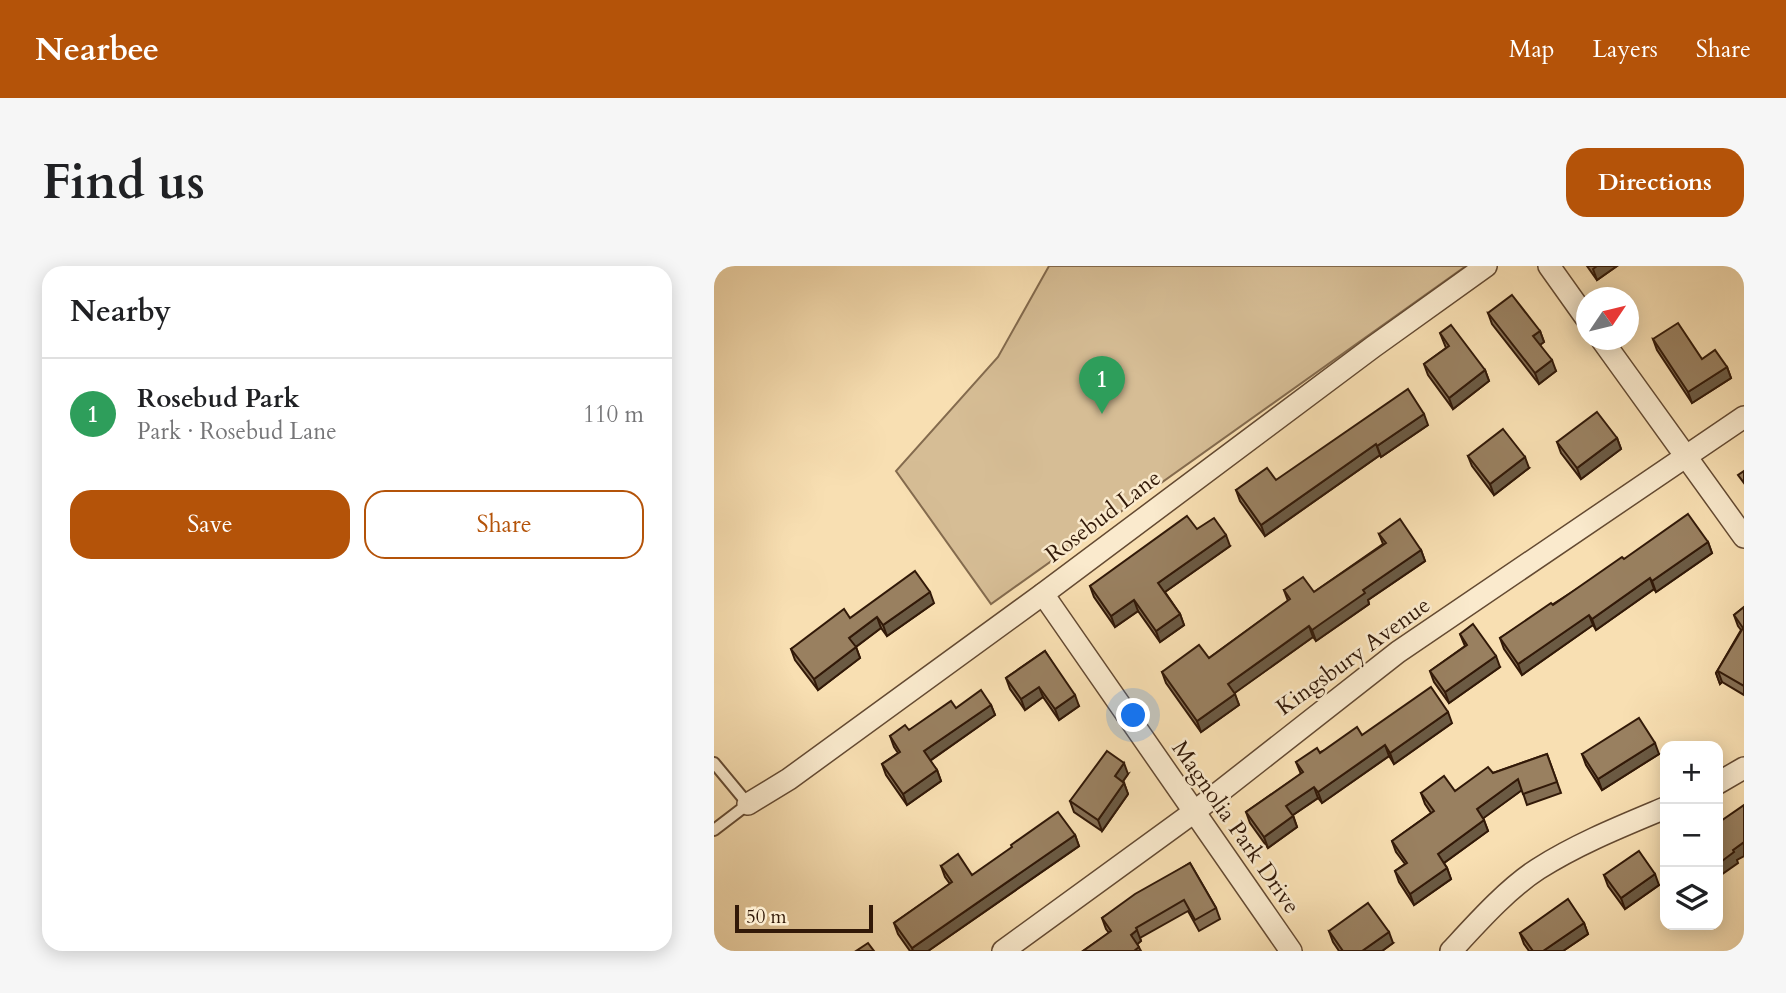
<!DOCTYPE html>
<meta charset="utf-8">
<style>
body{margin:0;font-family:Cardo,serif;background:#f6f6f6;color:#202124}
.controls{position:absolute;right:21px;bottom:21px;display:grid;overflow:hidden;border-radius:14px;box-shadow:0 4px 18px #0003}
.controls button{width:63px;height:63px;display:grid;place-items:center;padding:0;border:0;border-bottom:2px solid #e0e0e0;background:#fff;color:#202124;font:35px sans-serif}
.compass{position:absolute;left:862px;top:21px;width:63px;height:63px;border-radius:50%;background:#fff;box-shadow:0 4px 18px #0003;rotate:55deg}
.scale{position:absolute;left:21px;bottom:18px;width:138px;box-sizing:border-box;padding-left:7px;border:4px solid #321908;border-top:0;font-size:19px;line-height:24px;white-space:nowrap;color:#321908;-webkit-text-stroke:5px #faeacd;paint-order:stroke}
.you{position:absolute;left:420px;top:450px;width:24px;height:24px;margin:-18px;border:5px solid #fff;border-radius:50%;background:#1a73e8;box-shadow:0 0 0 10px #1a73e833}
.badge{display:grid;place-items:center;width:46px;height:46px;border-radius:50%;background:#b45309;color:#fff;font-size:23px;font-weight:700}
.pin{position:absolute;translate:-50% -58px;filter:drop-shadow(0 2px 4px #0008)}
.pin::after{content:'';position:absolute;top:37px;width:24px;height:21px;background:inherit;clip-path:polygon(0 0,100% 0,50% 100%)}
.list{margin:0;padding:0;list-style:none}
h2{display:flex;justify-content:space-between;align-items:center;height:91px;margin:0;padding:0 28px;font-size:30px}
h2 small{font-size:23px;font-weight:400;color:#757577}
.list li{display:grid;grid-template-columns:46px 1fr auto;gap:21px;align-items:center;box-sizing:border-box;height:112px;padding:0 28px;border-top:2px solid #e0e0e0}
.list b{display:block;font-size:26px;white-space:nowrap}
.list p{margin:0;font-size:23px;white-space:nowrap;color:#757577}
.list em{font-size:23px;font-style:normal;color:#757577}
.actions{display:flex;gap:14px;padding:21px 28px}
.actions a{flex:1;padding:16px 0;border:2px solid #b45309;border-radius:21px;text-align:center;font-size:24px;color:#b45309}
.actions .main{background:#b45309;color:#fff}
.icon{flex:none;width:38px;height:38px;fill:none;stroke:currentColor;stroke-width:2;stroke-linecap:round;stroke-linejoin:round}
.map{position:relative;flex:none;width:1030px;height:685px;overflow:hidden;border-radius:21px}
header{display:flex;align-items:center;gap:42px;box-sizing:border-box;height:98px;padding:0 35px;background:#b45309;color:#fff}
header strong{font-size:33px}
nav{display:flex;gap:38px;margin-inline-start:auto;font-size:24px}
.intro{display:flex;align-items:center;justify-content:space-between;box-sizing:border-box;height:168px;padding:0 42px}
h1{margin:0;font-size:49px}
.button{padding:18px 32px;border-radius:21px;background:#b45309;color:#fff;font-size:24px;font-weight:700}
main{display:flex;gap:42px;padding:0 42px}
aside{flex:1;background:#fff;border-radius:21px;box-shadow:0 4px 18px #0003}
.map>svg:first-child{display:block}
</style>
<header>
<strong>Nearbee</strong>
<nav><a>Map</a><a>Layers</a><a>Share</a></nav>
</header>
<div class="intro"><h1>Find us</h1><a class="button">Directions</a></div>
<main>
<aside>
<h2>Nearby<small></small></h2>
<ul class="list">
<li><span class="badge" style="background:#2e9e5b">1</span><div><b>Rosebud Park</b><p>Park · Rosebud Lane</p></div><em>110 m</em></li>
</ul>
<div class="actions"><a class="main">Save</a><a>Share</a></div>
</aside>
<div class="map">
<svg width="1030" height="685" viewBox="0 0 1030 685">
<rect width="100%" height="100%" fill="#f8dfb2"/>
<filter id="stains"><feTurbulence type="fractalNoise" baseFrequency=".00286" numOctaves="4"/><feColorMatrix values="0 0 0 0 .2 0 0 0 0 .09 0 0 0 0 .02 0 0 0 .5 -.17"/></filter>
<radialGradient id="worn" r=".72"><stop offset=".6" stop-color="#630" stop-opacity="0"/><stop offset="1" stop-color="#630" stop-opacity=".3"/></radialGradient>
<polygon fill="#d6bd95" stroke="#846b4e" stroke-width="2" points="335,0 752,0 277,338 182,205 284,91"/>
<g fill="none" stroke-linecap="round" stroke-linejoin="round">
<defs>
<polyline id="service" points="0,497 34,538 0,564"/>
<g id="minor">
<polyline points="835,0 872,52"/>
<polyline points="888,74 1030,271"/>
<polyline points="329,328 577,685"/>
<polyline points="1004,517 1030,502"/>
<polyline points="34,538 75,513 329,328 659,81 772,0"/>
<polyline points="289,685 480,546 684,386 1030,151"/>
<path d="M 737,685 C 762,658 793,623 824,603 C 863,578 908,560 951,542"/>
</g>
</defs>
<use href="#service" stroke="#644a32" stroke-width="14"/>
<use href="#minor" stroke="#644a32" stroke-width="24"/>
<use href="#service" stroke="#faeacd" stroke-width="10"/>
<use href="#minor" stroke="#faeacd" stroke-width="21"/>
</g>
<g fill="#846e53" stroke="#321908" stroke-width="2">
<polygon points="873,0 903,0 883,14"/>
<polygon points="774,47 826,65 830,76 826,79 842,105 825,118 778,58"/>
<polygon points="726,67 771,104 775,115 739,143 714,109 710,98 732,82"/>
<polygon points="939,73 988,93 1013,101 1017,112 978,137 943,84"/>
<polygon points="714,159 667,191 666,189 551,270 526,235 522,224 562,214"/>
<polygon points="903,172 907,183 867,213 847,187 843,176"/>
<polygon points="754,190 815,202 780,229 758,200"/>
<polygon points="483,263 516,280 451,326 466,348 470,359 446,376 424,345 401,361 380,331 376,320"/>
<polygon points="665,268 707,284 711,295 654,334 655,338 602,375 599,371 520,427 525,439 487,466 452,417 448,406 495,392 574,335 570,324 600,326 669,278"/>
<polygon points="994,276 998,287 942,326 940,323 882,364 879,359 808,409 790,383 786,372 910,293"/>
<polygon points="220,337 173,370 167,362 142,381 146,392 104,424 81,394 77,383 136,352"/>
<polygon points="1030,341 1030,429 1008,416 1006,418 1002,407 1027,364 1024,360 1020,349"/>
<polygon points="746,368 786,401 735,437 720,416 716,405 751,380"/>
<polygon points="331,385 365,440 345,454 329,431 311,444 296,423 292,412"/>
<polygon points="277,439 281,449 216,495 223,504 227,515 193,539 172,509 168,498 184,487 180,481 176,470 195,464 242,442"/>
<polygon points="738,457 680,498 675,490 608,537 604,532 579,549 583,561 554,582 536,557 532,546 587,508 582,496 648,469"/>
<polygon points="833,488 847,527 813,539 808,524 769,552 774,565 730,597 733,602 737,613 700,639 685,616 681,605 691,598 682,586 678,575 717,547 711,538 707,527 741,525 779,507"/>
<polygon points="868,488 945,488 888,524 872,499"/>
<polygon points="414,508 409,515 410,517 414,528 388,565 360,546 356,535"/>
<polygon points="361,569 365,580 214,685 196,685 184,668 180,657 236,618 231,611 227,600 258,609"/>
<polygon points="476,597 502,642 506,653 485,665 474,645 426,672 427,675 423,678 427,685 369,685 395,667 392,663 388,652"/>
<polygon points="890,609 945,619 911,643 894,620"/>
<polygon points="870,657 874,668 849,685 815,685 810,678 806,667"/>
<polygon points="615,665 679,677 668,685 625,685 619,676"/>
</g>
<g fill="#6b5a43" stroke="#321908" stroke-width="2">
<polygon points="883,0 903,0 883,14 879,3"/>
<polygon points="826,65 830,76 823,81 819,70"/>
<polygon points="838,94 842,105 825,118 821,107"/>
<polygon points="1013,101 1017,112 978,137 974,126"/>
<polygon points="771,104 775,115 739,143 735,132"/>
<polygon points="710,148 714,159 667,191 663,180"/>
<polygon points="903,172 907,183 867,213 863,202"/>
<polygon points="662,178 666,189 551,270 547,259"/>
<polygon points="811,191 815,202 780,229 776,218"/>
<polygon points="512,269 516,280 448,328 444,317"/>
<polygon points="994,276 998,287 942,326 938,315"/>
<polygon points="707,284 711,295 654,334 655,338 602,375 598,364 649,324"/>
<polygon points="936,312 940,323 882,364 878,353"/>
<polygon points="216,326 220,337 173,370 169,359"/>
<polygon points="420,334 424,345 401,361 397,350"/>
<polygon points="466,348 470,359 446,376 442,365"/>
<polygon points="875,349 879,359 808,409 804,398"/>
<polygon points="163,351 167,362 139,383 135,372"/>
<polygon points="595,360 599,371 518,429 514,418"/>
<polygon points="142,381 146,392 104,424 100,413"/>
<polygon points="782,390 786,401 735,437 731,426"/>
<polygon points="1004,405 1008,416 1006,418 1002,407"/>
<polygon points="325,421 329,431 311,444 307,433"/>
<polygon points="521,428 525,439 487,466 483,455"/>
<polygon points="361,429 365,440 345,454 341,443"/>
<polygon points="277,439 281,449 214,496 210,485"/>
<polygon points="734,446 738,457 680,498 676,487"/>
<polygon points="941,477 945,488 888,524 884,513"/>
<polygon points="671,479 675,490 608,537 604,526"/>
<polygon points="410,497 414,508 405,521 401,510"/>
<polygon points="223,504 227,515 193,539 189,528"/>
<polygon points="804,513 808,524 767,554 763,543"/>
<polygon points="410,517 414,528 388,565 384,554"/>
<polygon points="600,521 604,532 576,551 572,540"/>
<polygon points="579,550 583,561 554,582 550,571"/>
<polygon points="770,554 774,565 727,599 724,588"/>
<polygon points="361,569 365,580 214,685 199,685 198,682"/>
<polygon points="1030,576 1030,590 1023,594 1024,597 1004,611 1004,598 1019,584"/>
<polygon points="733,602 737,613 700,639 696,628"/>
<polygon points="941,608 945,619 911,643 907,632"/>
<polygon points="870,657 874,668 849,685 829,685"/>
<polygon points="423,664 427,675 421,680 417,669"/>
<polygon points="675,666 679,677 668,685 648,685"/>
</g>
<g fill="#998060" stroke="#321908" stroke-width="2">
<polygon points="798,29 826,65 819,70 838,94 821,107 774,47"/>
<polygon points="964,57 988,93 1001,84 1013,101 974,126 939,73"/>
<polygon points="737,59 771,104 735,132 710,98 735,80 726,67"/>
<polygon points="694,123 710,148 663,180 662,178 547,259 522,224 553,202 562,214"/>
<polygon points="883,146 903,172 863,202 843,176"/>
<polygon points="789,163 811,191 776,218 754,190"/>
<polygon points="1030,205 1030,217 1024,209"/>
<polygon points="974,248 994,276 938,315 936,312 878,353 875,349 804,398 786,372 837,337 839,339 908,291 910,293"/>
<polygon points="473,250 483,263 500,252 512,269 444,317 466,348 442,365 420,334 397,350 376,320"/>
<polygon points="686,253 707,284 649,324 651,327 598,364 595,360 514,418 521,428 483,455 448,406 485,379 495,392 576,333 570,324 589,311 600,326 672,277 665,268"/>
<polygon points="201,305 216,326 169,359 163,351 135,372 142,381 100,413 77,383 130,343 136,352"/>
<polygon points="1030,341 1030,420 1004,405 1002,407 1029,362 1020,349"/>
<polygon points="759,358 782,390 731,426 716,405 753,379 746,368"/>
<polygon points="331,385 361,429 341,443 325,421 307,433 292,412"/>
<polygon points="717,421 734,446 676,487 671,479 604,526 600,521 572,540 579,550 550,571 532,546 589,506 582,496 603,482 606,487 643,461 648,469"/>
<polygon points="267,424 277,439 210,485 223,504 189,528 168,498 186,486 176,470 191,459 195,464 237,435 242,442"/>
<polygon points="925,452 941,477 884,513 868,488"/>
<polygon points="393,485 410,497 401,510 410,517 384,554 356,535"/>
<polygon points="833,488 843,516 809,528 804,513 763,543 770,554 724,588 733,602 696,628 681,605 693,597 678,575 720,545 707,527 730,510 741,525 774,501 779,507"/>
<polygon points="1030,539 1030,576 1019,584 1020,586 1004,598 1004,557"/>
<polygon points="344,546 361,569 198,682 180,657 238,616 227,600 244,588 258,609 298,581 297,579"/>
<polygon points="925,585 941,608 907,632 890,609"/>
<polygon points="476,597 502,642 481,654 470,634 422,662 423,664 417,669 425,681 420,685 369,685 397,665 388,652 421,628"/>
<polygon points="854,633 870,657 829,685 819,685 806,667"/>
<polygon points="654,637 675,666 648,685 629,685 615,665"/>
<polygon points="154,677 160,685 142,685"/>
</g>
<g text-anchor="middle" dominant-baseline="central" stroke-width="5" stroke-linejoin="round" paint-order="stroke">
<g font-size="23" fill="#321908" stroke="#faeacd">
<text transform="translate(389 250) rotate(-37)">Rosebud Lane</text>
<text transform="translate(639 390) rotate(-36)">Kingsbury Avenue</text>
<text transform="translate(522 561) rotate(55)">Magnolia Park Drive</text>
</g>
</g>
<rect width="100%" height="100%" filter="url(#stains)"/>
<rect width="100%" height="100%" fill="url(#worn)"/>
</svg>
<div class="controls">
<button>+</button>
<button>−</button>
<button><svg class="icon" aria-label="layers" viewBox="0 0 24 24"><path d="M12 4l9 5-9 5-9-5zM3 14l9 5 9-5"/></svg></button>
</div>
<svg class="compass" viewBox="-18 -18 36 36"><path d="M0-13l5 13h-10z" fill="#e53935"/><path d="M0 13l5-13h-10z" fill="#757577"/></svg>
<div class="scale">50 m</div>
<div class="you"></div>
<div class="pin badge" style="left:388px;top:148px;background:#2e9e5b">1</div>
</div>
</main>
